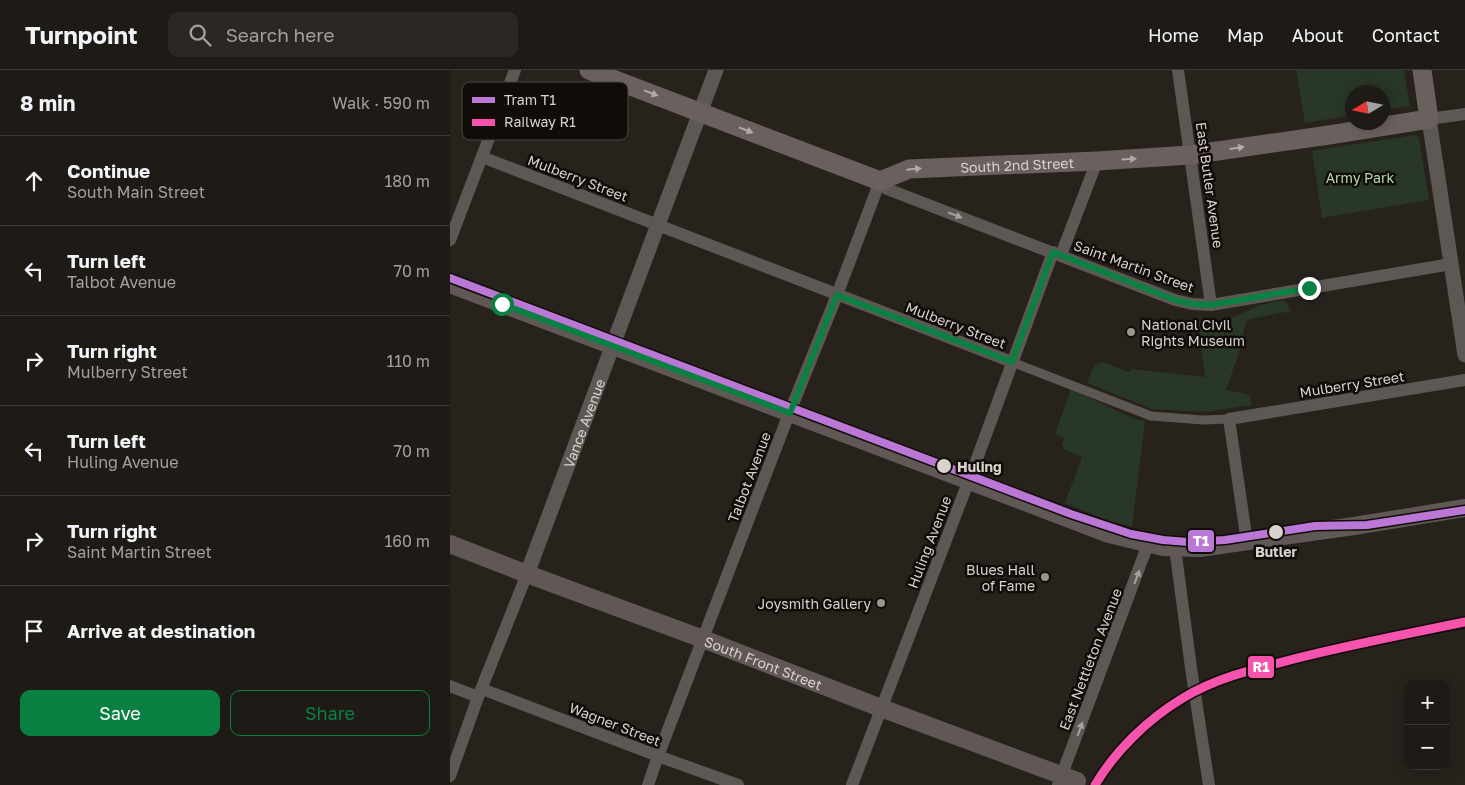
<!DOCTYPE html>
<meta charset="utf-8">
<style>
body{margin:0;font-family:"Golos Text",sans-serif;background:#2b2723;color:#f1f3f6}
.controls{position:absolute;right:15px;bottom:15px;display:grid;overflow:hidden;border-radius:10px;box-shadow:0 2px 12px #0003}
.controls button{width:45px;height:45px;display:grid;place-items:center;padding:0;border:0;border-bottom:1px solid #3c3835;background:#1e1a16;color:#f1f3f6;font:25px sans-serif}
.compass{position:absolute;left:895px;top:15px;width:45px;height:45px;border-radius:50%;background:#1e1a16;box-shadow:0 2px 12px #0003;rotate:260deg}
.stop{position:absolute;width:15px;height:15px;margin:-11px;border:4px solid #0b8043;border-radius:50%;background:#fff}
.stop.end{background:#0b8043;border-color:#fff;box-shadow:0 1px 5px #0008}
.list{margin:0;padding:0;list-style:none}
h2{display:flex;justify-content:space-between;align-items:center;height:65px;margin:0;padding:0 20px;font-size:21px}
h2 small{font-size:16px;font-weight:400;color:#a1a1a1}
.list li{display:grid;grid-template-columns:32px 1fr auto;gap:15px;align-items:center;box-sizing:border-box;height:90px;padding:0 20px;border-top:1px solid #3c3835}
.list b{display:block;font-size:19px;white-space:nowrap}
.list p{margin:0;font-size:16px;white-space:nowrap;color:#a1a1a1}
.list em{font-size:16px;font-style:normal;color:#a1a1a1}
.actions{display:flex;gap:10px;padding:15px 20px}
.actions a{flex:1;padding:11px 0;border:1px solid #0b8043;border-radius:10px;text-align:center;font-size:18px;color:#0b8043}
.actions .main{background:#0b8043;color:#fff}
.icon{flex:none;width:28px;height:28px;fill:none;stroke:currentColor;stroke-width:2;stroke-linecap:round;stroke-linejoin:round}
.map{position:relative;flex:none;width:1015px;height:715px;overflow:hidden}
header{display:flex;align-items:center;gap:30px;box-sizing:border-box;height:70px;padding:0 25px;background:#1e1a16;border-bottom:1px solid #3c3835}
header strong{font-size:24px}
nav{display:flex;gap:28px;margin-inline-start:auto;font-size:18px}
.search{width:350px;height:45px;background:#2b2723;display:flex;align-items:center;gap:12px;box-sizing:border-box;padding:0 18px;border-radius:10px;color:#a1a1a1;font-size:19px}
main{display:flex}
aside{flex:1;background:#1e1a16}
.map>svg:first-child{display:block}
</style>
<header>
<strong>Turnpoint</strong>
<div class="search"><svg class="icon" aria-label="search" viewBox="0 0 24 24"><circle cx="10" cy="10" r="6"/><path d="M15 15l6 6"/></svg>Search here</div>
<nav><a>Home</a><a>Map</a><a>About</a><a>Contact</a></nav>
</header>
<main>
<aside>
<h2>8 min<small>Walk · 590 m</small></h2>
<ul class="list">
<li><svg class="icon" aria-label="ahead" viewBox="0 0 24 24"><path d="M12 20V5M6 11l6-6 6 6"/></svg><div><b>Continue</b><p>South Main Street</p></div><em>180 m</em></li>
<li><svg class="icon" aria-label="left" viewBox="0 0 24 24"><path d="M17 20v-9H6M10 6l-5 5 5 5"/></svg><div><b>Turn left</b><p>Talbot Avenue</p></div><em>70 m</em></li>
<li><svg class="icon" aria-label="right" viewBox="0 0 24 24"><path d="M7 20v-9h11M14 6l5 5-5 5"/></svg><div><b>Turn right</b><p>Mulberry Street</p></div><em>110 m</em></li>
<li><svg class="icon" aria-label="left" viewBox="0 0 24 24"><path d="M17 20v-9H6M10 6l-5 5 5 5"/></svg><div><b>Turn left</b><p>Huling Avenue</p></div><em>70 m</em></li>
<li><svg class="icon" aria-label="right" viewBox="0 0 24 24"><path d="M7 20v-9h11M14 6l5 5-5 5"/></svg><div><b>Turn right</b><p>Saint Martin Street</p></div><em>160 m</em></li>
<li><svg class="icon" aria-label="arrive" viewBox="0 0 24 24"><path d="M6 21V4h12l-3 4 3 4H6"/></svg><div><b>Arrive at destination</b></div></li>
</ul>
<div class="actions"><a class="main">Save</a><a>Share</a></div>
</aside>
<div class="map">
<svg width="1015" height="715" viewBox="0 0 1015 715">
<rect width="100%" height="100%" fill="#28221d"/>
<g fill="#283727">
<polygon points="846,0 954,0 960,36 933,40 932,22 902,22 902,45 855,53"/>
<polygon points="964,65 969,68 979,130 872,148 862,81"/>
<polygon points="826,231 836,232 841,241 800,249 796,252 788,285 776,320 800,325 802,335 755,342 702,339 637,313 644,295 653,292 679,302 681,299 755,307 748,251 760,252 776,250 811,235"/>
<polygon points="621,319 687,350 695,351 682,457 654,449 615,433 632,387 613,379 614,377 612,376 614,368 605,364"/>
</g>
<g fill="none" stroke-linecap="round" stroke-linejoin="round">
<polyline stroke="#5e5855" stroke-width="9" points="562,292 701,346 753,350 779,349"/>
<g stroke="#5e5855" stroke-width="12">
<polyline points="728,0 761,235"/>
<polyline points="979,49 1015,44"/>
<polyline points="32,87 562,292"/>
<polyline points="430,111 437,119 725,230 742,234 761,235 1001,194"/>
<polyline points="0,170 65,0"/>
<polyline points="611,185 647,91"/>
<polyline points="797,472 779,349 1015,310"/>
<polyline points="725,478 741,598 759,715"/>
<polyline points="0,616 28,627"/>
<polyline points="32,619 208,686 288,715"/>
<polyline points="0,706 28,627 77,504"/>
<polyline points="198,715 208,686 337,349 387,225 430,111"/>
<polyline points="402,715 524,397 603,182"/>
<polyline points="608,715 698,474"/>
</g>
<g stroke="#5e5855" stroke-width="15">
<polyline points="979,49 1015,285"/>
<path id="s1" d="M 77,504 L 266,0"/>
</g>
<g stroke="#5f5855" stroke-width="18">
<polyline points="0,214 659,464 713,477 750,478 904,456 1015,438"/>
<path id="s2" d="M 0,474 L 77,504 L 253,569 L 431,638 L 627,711"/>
</g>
<path stroke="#6a605e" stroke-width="19" id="s3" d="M 139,0 L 430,111 L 459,99 L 647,91 L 740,85 L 879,65 L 979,49 L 972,0"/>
<defs>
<path id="rail-1" d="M 645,715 C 666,680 698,649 733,628 C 766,608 804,599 840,590 C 898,575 957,564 1015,552"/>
</defs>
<use href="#rail-1" stroke="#110c08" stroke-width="12"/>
<use href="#rail-1" stroke="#f653ac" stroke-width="9"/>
<defs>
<polyline id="tram-1" points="0,208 621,444 681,464 713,470 738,472 775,470 865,456 917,455 1015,440"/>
</defs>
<use href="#tram-1" stroke="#110c08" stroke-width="11"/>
<use href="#tram-1" stroke="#ba77d6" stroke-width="8"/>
</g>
<defs><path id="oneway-solid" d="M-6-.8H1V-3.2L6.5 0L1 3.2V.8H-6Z" transform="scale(1.25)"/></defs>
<g fill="#b3aaa6">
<use href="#oneway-solid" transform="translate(201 23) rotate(21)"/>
<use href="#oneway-solid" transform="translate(296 60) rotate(21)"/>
<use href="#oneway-solid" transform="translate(787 78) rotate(-8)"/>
<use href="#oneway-solid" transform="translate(679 89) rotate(-3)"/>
<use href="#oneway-solid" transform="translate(464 99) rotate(-6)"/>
</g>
<g fill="#a8a19d">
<use href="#oneway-solid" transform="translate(505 145) rotate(21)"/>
<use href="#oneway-solid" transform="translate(687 507) rotate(-69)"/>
<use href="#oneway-solid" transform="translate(630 659) rotate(-70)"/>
</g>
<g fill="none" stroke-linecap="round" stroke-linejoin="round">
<polyline stroke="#0b8043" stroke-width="6" points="52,234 340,343 387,225 562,292 603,182 725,230 742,234 761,235 859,218"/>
</g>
<g fill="#9c948f" stroke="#110c08" stroke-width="2">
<circle cx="681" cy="262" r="5"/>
<circle cx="595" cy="507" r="5"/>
<circle cx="431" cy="533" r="5"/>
</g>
<g fill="#dad2cd" stroke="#110c08" stroke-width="2">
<circle cx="494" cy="396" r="8"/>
<circle cx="826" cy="462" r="8"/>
</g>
<g text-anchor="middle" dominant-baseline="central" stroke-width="5" stroke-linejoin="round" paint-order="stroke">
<g font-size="14" fill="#dad2cd" stroke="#110c08">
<text stroke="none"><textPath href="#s3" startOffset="451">South 2nd Street</textPath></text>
<text transform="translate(128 108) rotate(21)">Mulberry Street</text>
<text transform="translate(760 115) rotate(82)">East Butler Avenue</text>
<text transform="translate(684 196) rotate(20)">Saint Martin Street</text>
<text transform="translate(506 255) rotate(21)">Mulberry Street</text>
<text transform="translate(902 314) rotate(-9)">Mulberry Street</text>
<text stroke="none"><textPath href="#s1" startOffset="161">Vance Avenue</textPath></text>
<text transform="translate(299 407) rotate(-69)">Talbot Avenue</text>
<text transform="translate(479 472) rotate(-69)">Huling Avenue</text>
<text transform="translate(640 589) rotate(-69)">East Nettleton Avenue</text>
<text stroke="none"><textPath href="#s2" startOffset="335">South Front Street</textPath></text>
<text transform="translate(165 654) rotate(21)">Wagner Street</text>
</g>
<g font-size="14" fill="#b0daaf" stroke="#110c08">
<text x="910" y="107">Army Park</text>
</g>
<g font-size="14" fill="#dad2cd" stroke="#110c08" text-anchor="end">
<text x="691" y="254" text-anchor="start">National Civil<tspan x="691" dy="16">Rights Museum</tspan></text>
<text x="585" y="499">Blues Hall<tspan x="585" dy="16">of Fame</tspan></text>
<text x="421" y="533">Joysmith Gallery</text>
</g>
<g font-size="14" font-weight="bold" fill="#dad2cd" stroke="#110c08" text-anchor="start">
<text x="507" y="396">Huling</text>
<text x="826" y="481" text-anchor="middle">Butler</text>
</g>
</g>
<rect x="12" y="12" width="166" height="58" rx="8" fill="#110c08" stroke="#4d4743" stroke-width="1"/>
<rect x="22" y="27" width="23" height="6" fill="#ba77d6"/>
<rect x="22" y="49" width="23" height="7" fill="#f653ac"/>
<g font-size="14" fill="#dad2cd">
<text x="54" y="35">Tram T1</text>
<text x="54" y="57">Railway R1</text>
</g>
<g stroke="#110c08" stroke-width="2">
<rect x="737" y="459" width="28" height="24" rx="5" fill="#ba77d6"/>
<rect x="797" y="585" width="28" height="24" rx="5" fill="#f653ac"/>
</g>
<g font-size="14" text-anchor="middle" font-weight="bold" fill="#fff">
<text x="751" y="476">T1</text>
<text x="811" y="602">R1</text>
</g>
</svg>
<div class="controls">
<button>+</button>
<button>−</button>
</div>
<svg class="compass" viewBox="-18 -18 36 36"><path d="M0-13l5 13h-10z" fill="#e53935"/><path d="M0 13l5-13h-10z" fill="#a1a1a1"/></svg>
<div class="stop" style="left:52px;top:234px"></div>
<div class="stop end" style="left:859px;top:218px"></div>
</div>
</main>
